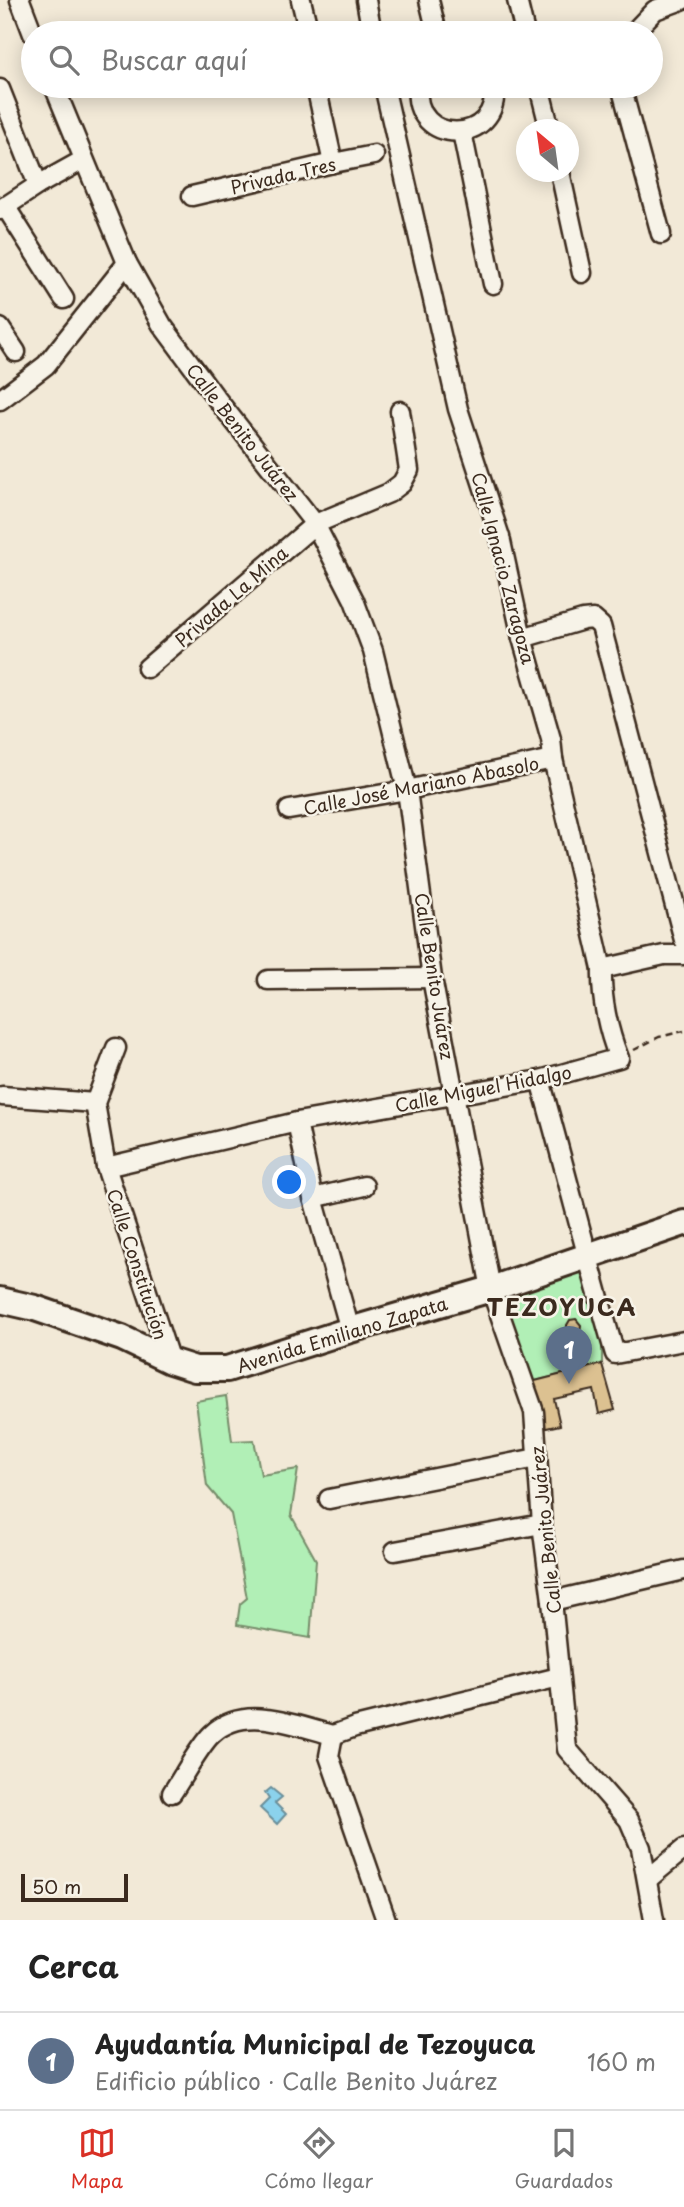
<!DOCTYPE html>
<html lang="es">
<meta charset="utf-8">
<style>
body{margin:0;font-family:"Playpen Sans",sans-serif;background:#f6f6f6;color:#222}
.compass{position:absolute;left:516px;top:119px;width:63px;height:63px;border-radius:50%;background:#fff;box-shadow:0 4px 18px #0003;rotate:331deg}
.scale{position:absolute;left:21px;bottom:18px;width:107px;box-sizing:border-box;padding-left:7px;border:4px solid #3b2a1e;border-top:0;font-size:19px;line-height:24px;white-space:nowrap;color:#3b2a1e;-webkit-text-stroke:5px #f7f3e8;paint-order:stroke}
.you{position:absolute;left:290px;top:1183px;width:24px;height:24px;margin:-18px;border:5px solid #fff;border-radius:50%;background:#1a73e8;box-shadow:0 0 0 10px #1a73e833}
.badge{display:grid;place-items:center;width:46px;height:46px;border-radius:50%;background:#d93025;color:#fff;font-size:23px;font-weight:700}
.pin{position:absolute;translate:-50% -58px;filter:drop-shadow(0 2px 4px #0008)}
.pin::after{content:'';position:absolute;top:37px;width:24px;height:21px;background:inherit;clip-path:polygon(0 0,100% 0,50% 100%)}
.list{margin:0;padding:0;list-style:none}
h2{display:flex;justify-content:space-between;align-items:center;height:91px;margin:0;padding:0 28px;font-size:30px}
h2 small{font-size:23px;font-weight:400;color:#767676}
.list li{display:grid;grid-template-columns:46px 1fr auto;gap:21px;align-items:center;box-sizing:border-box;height:98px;padding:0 28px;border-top:2px solid #e0e0e0}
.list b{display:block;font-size:26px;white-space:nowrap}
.list p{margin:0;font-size:23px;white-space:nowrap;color:#767676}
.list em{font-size:23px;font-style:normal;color:#767676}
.icon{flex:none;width:38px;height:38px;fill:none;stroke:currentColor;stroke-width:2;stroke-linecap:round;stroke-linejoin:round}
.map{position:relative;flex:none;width:684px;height:1920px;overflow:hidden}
.search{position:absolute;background:#fff;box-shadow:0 4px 18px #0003;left:21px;right:21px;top:21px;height:77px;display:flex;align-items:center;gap:18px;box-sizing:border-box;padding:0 24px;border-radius:38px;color:#767676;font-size:26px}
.sheet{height:189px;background:#fff}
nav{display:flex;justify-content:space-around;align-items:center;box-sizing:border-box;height:98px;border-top:2px solid #e0e0e0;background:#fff;font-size:19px;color:#767676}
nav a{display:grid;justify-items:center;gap:4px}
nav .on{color:#d93025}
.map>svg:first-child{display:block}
</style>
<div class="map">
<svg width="684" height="1920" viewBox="0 0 684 1920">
<rect width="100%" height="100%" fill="#f2e9d7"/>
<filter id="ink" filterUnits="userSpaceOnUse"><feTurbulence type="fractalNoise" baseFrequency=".0143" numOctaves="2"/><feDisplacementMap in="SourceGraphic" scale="14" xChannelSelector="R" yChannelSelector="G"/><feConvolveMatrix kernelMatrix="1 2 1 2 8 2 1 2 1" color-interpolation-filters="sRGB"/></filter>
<g filter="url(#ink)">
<g fill="#b1efb6" stroke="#768c6a" stroke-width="2">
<polygon points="583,1268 602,1345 602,1364 531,1382 505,1295"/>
<polygon points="226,1396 232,1441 254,1440 261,1475 298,1469 291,1515 316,1560 310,1638 237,1625 240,1604 247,1598 231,1514 207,1486 196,1401"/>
</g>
<polygon fill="#8bd2ec" stroke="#6b8f9a" stroke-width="2" points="271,1788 282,1797 275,1803 286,1814 277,1824 260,1808 269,1799 265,1793"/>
<g fill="#dcc191" stroke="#3b2a1e" stroke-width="2">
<polygon points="576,1319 581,1325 580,1332 574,1334 567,1331 567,1325 570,1320"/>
<polygon points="602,1364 615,1410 599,1414 594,1390 554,1399 560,1425 542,1429 531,1382"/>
</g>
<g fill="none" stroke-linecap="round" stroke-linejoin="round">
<defs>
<g id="street">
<polyline points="20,0 33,34"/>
<polyline points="301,0 308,29"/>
<polyline points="366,0 372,33"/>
<polyline points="429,0 437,33"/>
<polyline points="517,0 525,33"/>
<polyline points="633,33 655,10 682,0"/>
<polyline points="54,86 127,263 162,325 216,398 315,524 354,600 373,651 407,790 432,978 491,1289 534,1412 542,1524 552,1601 567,1749 629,1820 641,1848 654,1920"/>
<polyline points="316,86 333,163"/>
<path d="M 418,86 C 411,147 501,146 494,86"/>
<polyline points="539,86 550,130"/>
<polyline points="621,86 661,234"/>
<polyline points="0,89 38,185"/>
<polyline points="462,132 493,284"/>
<polyline points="560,172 582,273"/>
<polyline points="192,196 333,163 374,155"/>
<polyline points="5,206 64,299"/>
<polyline points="0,210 38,185 83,160"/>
<polyline points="0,328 16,352"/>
<polyline points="0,400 46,365 127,263"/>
<polyline points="522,638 583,620 593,619 601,626 684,940"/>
<polyline points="147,668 315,524 389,493 402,483 409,470 400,411"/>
<polyline points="289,810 407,790 553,759"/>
<polyline points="602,969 664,955 684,955"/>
<polyline points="268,980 432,978"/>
<polyline points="116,1048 95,1103 106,1167 170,1361"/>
<path d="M 540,1080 C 566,1171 588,1263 615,1354 L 684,1341"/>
<polyline points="2,1096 95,1103"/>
<polyline points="297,1122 313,1198 350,1330"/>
<path d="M 106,1167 L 297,1122 L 540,1080 L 619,1058 C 608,1031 601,998 602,969 L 553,759 L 551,739 L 522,638 L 500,537 L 458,409 L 384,86"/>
<polyline points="313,1198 364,1186"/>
<polyline points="329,1499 537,1458"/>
<polyline points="395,1551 542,1524"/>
<polyline points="552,1601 684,1570"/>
<polyline points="333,1735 355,1727 559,1677"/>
<polyline points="333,1735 329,1756 386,1920"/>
<path d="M 172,1793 C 183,1777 199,1746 212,1734 C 245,1703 296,1726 333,1735"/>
<polyline points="648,1879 684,1849"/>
</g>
<polyline id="secondary" points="0,1300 35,1308 122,1338 170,1361 195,1369 227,1369 350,1330 491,1289 684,1223"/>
</defs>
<use href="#street" stroke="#3b2a1e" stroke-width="23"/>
<use href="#secondary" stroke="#3b2a1e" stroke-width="30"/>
<polyline stroke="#3b2a1e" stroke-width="2.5" stroke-dasharray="7 5" stroke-linecap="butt" points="634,1050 659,1037 684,1031"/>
<use href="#street" stroke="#f7f3e8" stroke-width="18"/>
<use href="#secondary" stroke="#f7f3e8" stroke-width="24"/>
</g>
</g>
<g text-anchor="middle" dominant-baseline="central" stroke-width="5" stroke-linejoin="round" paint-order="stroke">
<g font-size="18" fill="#3b2a1e" stroke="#f7f3e8">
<text transform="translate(283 175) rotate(-13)">Privada Tres</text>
<text transform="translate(243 432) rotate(52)">Calle Benito Juárez</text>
<text transform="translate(504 568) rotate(75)">Calle Ignacio Zaragoza</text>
<text transform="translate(231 596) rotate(-41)">Privada La Mina</text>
<text transform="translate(421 785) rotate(-11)">Calle José Mariano Abasolo</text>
<text transform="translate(435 976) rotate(81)">Calle Benito Juárez</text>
<text transform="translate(483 1088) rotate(-11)">Calle Miguel Hidalgo</text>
<text transform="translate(138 1264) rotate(72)">Calle Constitución</text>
<text transform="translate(342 1334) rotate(-17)">Avenida Emiliano Zapata</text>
<text transform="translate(545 1530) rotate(-96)">Calle Benito Juárez</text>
</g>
<g font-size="24" font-weight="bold" letter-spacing="2" fill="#3b2a1e" stroke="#f7f3e8">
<text x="562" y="1306">TEZOYUCA</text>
</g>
</g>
</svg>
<svg class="compass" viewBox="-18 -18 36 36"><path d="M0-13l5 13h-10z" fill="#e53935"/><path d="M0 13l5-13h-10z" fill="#767676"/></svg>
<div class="scale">50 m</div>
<div class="you"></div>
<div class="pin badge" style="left:569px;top:1384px;background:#5c6f8a">1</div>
<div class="search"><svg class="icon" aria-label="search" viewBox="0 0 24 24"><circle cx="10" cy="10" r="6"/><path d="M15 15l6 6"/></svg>Buscar aquí</div>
</div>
<section class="sheet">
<h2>Cerca<small></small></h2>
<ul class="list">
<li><span class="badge" style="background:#5c6f8a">1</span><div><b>Ayudantía Municipal de Tezoyuca</b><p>Edificio público · Calle Benito Juárez</p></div><em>160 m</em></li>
</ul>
</section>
<nav>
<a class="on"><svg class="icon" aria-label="map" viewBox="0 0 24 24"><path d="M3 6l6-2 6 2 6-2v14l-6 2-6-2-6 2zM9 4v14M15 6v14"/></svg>Mapa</a>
<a><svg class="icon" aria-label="directions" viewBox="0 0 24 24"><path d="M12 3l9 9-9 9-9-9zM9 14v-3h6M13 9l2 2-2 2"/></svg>Cómo llegar</a>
<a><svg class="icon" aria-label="saved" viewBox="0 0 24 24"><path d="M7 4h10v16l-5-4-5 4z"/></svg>Guardados</a>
</nav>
